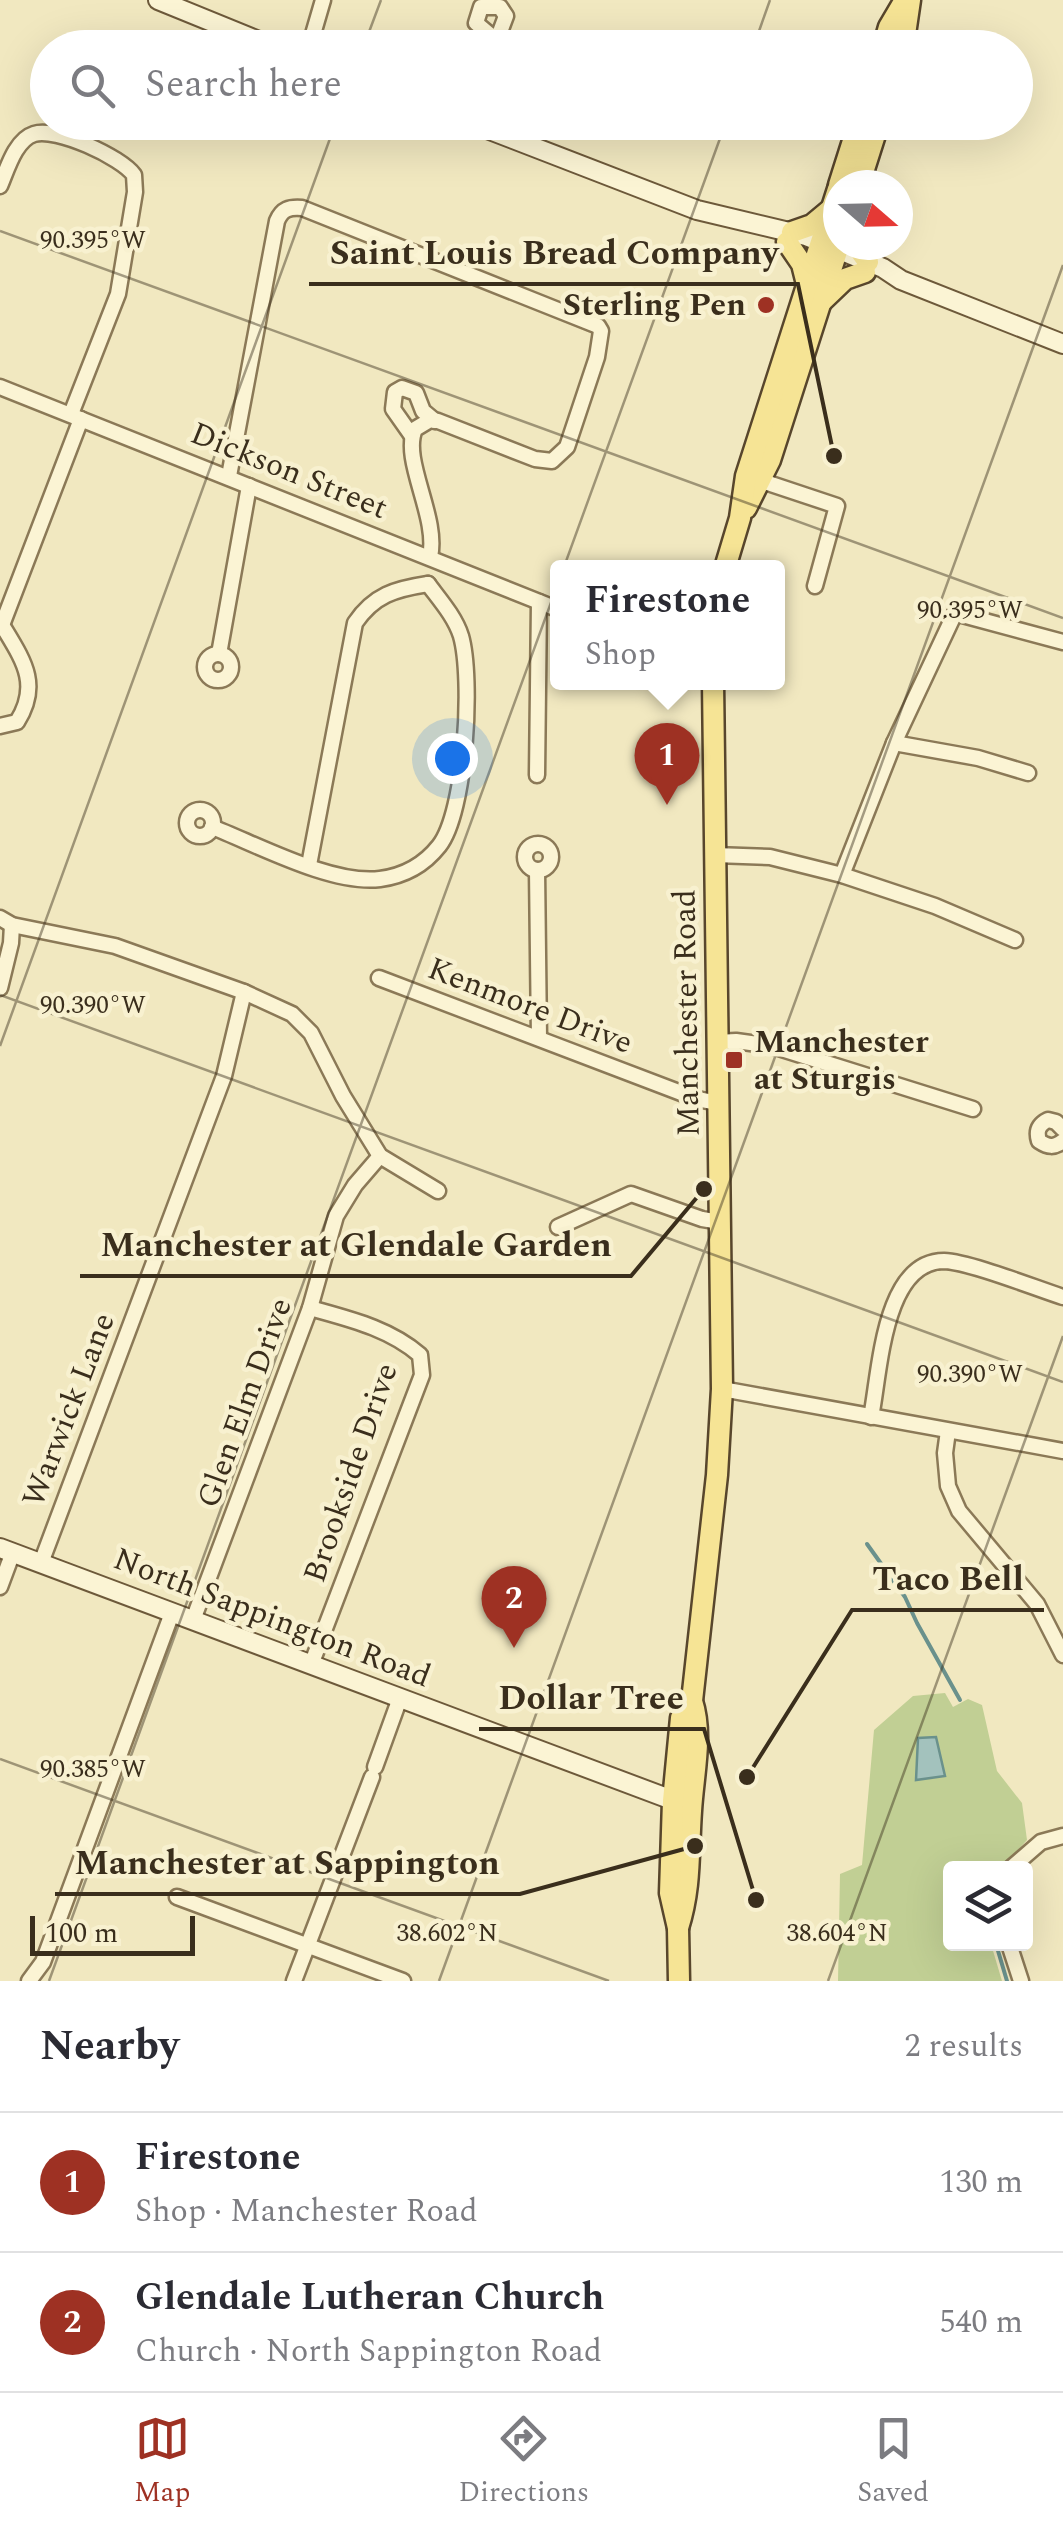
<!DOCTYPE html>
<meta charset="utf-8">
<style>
body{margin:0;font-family:Spectral,serif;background:#f7f7f7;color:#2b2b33}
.controls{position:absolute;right:30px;bottom:30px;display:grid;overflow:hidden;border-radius:10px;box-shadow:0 10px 40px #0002}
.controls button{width:90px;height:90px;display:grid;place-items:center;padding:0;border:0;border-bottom:2px solid #e1e1e2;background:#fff;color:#2b2b33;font:50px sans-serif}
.compass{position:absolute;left:823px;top:170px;width:90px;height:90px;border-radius:50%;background:#fff;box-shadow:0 10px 40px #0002;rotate:110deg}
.scale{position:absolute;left:30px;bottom:25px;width:165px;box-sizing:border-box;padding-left:10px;border:5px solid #3a2e1c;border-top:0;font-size:28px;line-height:35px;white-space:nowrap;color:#3a2e1c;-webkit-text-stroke:8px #f8f1d0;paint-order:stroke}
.you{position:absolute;left:452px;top:758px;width:35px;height:35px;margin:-25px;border:8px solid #fff;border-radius:50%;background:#1a73e8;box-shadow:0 0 0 15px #1a73e833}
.badge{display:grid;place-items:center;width:65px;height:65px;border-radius:50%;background:#9e3123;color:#fff;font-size:32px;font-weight:700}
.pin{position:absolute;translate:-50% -82px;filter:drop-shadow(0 2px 5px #0008)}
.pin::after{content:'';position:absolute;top:52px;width:35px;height:30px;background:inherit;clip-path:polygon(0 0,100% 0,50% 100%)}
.popup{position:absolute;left:550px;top:560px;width:235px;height:130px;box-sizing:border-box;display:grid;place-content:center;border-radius:10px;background:#fff;filter:drop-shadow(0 2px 8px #0005);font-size:32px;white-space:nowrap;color:#7c7c81}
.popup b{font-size:38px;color:#2b2b33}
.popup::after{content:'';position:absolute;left:50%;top:100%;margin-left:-20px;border:20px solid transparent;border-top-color:#fff}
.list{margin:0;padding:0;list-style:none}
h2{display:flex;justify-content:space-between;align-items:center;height:130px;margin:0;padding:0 40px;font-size:42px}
h2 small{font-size:32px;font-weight:400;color:#7c7c81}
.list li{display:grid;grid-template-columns:65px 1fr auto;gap:30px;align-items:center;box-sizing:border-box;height:140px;padding:0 40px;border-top:2px solid #e1e1e2}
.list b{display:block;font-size:38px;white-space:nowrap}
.list p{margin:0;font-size:32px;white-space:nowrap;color:#7c7c81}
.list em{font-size:32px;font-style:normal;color:#7c7c81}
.icon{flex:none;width:55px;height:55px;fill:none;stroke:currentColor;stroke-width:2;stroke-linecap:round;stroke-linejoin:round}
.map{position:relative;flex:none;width:1063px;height:1981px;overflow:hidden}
.search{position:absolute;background:#fff;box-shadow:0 10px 40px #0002;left:30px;right:30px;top:30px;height:110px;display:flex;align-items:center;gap:25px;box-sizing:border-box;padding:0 35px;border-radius:55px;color:#7c7c81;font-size:38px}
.sheet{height:410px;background:#fff}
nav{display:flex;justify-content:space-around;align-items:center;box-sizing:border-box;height:140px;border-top:2px solid #e1e1e2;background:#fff;font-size:28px;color:#7c7c81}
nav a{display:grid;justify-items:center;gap:5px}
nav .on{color:#9e3123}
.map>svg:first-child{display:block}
</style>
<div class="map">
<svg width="1063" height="1981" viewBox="0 0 1063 1981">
<rect width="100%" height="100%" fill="#f1e8c0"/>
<polygon fill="#c1cf94" points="945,1693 953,1707 968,1699 982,1705 997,1771 1022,1803 1027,1840 1002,1868 950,1868 950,1944 991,1944 1002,1981 838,1981 840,1874 862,1865 874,1730 913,1696"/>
<polygon fill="#a3c2bd" stroke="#6a918c" stroke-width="2.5" points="936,1737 945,1776 916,1780 918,1738"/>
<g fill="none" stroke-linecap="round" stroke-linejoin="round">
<g stroke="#6a918c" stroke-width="4">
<polyline points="867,1544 905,1597 917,1623 960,1700"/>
<polyline points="996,1944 1007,1981"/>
</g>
<defs>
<g id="street">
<polyline points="309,48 323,0"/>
<polyline points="494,48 506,16 500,7 481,7 476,23 495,39"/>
<path d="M 0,186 C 7,170 15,140 34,134 C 56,127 121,157 134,175 L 135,192 L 118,294 L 71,414"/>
<polyline points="0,387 557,609"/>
<polyline points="412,436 393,409 395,392 402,388 416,393 423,411 435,421"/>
<path d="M 229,476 L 277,221 C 282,209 289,207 302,208 L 598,326 L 601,331 L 597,357 L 567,447 L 552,461 L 535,459 L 438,421 L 430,420 L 415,429 C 401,460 439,517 430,557"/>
<polyline points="762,481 837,506 815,586"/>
<polyline points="2,625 81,419"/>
<path d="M 0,628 L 2,625 C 23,660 41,684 17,722 L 0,726"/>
<polyline points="219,654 249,486"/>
<circle cx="218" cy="667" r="13"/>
<polyline points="894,743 978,758 1028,773"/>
<polyline points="537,775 539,602"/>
<circle cx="200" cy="823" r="13"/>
<path d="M 212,827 C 258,845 332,885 380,879 C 403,876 424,865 439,846 C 466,812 473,678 461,636 C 455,617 440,600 428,584"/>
<circle cx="538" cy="857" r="13"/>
<polyline points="715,855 770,857 842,875 935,906 1015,940"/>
<path d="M 309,865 L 355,623 C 374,595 395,589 428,584"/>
<polyline points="537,870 539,1038"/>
<polyline points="842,875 894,743 955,613 1063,642"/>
<polyline points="0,918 12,925 115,946 244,992 292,1014 311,1033 343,1096 380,1156 438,1191"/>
<polyline points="379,978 697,1099 718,1103"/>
<polyline points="0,988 11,943 12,925"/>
<polyline points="717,1042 736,1041 772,1046 973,1109"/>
<path d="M 1063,1129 L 1056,1122 L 1048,1120 C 1038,1125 1036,1131 1039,1141 C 1048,1147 1054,1148 1063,1141"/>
<polyline points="558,1227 631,1194 702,1219 720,1222"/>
<path d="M 310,1308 C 349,1319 389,1328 420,1355 L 422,1375 L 311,1665"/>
<polyline points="722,1389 1063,1451"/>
<path d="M 871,1417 C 880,1373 883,1261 944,1261 C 970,1262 1035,1288 1063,1297"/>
<polyline points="948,1431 945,1453 948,1486 959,1511 1037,1604 1063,1655"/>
<polyline points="41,1563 224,1076 244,992"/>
<polyline points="0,1587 13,1552"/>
<polyline points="193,1620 310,1308 336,1216 355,1185 380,1156"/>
<polyline points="375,1767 400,1698"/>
<polyline points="1011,1868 1041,1842 1063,1836"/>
<polyline points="177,1897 403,1981"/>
<polyline points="1009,1944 1021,1981"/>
<polyline points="29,1981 43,1962 172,1613"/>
<polyline points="294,1981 372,1777"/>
</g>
<g id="secondary">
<polyline points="158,0 276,48"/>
<polyline points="469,122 697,210 806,236 883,268 901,280 1063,344"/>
<polyline points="0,1548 683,1804"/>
</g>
<g id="primary">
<polyline points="883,48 889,27 905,0"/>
<polyline points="903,48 910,0"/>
<polyline points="839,185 859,122"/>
<polyline points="859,185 879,122"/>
<polyline points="792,232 812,225 830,210"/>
<polyline points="787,242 802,264 807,284"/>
<polyline points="856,245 868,262"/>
<polyline points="822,301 845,279 865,272"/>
<polyline points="746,508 770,460 839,245"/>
<polyline points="725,568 740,518 746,476 838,189"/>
<path d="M 678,1928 C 691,1887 688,1853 691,1811 C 693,1775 703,1735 692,1701 L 717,1475 L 722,1389 L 713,682"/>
<polyline points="679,1981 678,1928 670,1893 673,1801 681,1718 692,1701"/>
</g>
</defs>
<use href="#street" stroke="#8b7957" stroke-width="19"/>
<use href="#secondary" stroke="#6d593a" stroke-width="22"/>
<use href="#primary" stroke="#58462c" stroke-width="25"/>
<use href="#street" stroke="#fbf4d4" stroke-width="14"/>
<use href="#secondary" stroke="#fbf4d4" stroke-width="18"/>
<use href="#primary" stroke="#f6e495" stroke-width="20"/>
</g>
<path fill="none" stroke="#3a2e1c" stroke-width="2.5" stroke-opacity="0.45" d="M 363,48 L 381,0M 753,48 L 770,0M 0,231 L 1063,618M 0,995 L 1063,1382M 0,1046 L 336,122M 0,1759 L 609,1981M 49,1981 L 726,122M 439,1981 L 1063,265M 828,1981 L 1063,1336"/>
<g fill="#9e3123" stroke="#f8f1d0" stroke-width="4">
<circle cx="766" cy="305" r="10"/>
<rect x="724" y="1050" width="20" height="20" rx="5"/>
</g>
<g text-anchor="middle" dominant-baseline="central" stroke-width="9" stroke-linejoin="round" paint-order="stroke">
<g font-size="32" font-weight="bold" fill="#3a2e1c" stroke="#f8f1d0" text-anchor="end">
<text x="746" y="305">Sterling Pen</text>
<text x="754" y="1042" text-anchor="start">Manchester<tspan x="754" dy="37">at Sturgis</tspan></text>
</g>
<g font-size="32" fill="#3a2e1c" stroke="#f8f1d0">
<text transform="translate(289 471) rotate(22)">Dickson Street</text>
<text transform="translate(530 1006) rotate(21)">Kenmore Drive</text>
<text transform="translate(687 1013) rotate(-91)">Manchester Road</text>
<text transform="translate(245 1403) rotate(-70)">Glen Elm Drive</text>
<text transform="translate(69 1410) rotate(-69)">Warwick Lane</text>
<text transform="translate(351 1473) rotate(-71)">Brookside Drive</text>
<text transform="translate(272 1618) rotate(21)">North Sappington Road</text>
</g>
</g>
<g font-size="25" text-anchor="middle" fill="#3a2e1c" stroke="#f8f1d0" stroke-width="9" stroke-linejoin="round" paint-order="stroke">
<text x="93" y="248">90.395°W</text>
<text x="970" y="618">90.395°W</text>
<text x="93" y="1013">90.390°W</text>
<text x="970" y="1382">90.390°W</text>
<text x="93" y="1777">90.385°W</text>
<text x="447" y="1941">38.602°N</text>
<text x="837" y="1941">38.604°N</text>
</g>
<path fill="none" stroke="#3a2e1c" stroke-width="4" d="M834 456L798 284H309M704 1189L631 1276H80M747 1777L852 1610H1044M756 1900L704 1729H479M695 1846L520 1894H55"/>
<g fill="#3a2e1c" stroke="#f8f1d0" stroke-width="4">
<circle cx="834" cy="456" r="10"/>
<circle cx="704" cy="1189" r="10"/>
<circle cx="747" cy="1777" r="10"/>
<circle cx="756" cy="1900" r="10"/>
<circle cx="695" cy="1846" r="10"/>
</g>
<g font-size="35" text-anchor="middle" font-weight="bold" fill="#3a2e1c" stroke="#f8f1d0" stroke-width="9" stroke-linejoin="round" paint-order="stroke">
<text x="554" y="264">Saint Louis Bread Company</text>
<text x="356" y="1256">Manchester at Glendale Garden</text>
<text x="948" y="1590">Taco Bell</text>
<text x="591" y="1709">Dollar Tree</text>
<text x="287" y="1874">Manchester at Sappington</text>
</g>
</svg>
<div class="controls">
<button><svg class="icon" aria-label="layers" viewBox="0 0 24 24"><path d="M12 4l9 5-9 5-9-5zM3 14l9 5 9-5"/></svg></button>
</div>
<svg class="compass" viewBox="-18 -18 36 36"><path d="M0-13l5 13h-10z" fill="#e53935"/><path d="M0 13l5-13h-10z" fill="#7c7c81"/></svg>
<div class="scale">100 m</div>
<div class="you"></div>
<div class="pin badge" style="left:667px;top:805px">1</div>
<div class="popup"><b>Firestone</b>Shop</div>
<div class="pin badge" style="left:514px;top:1648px">2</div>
<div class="search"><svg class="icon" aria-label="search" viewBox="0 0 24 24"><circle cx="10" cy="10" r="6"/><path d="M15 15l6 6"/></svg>Search here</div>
</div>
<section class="sheet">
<h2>Nearby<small>2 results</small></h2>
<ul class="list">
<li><span class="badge">1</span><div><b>Firestone</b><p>Shop · Manchester Road</p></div><em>130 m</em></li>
<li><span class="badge">2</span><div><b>Glendale Lutheran Church</b><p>Church · North Sappington Road</p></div><em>540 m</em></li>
</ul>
</section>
<nav>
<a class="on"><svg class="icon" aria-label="map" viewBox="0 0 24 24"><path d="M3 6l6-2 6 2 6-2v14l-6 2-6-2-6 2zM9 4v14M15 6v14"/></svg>Map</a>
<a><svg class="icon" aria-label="directions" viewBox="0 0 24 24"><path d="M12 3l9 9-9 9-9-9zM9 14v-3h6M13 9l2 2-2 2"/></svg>Directions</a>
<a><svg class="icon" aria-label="saved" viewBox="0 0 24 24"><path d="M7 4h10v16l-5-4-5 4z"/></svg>Saved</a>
</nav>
